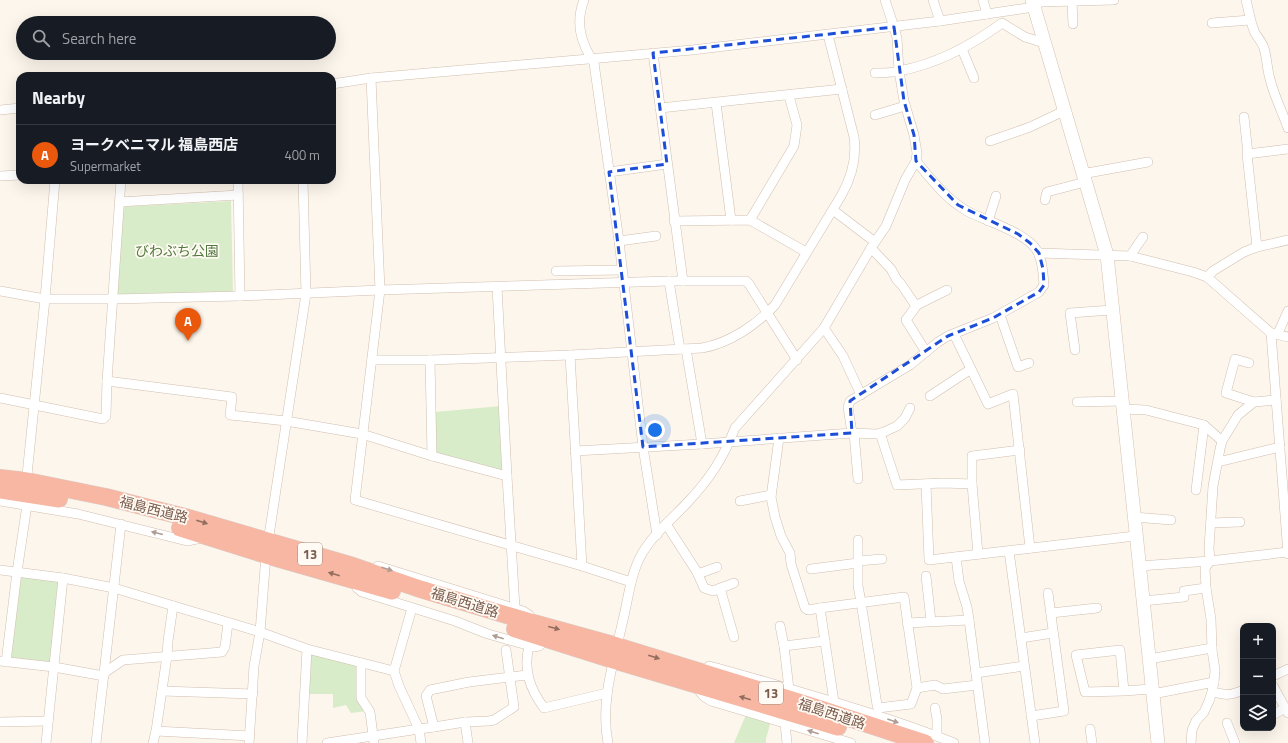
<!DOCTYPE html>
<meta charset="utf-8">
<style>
body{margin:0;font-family:"Titillium Web","Noto Sans JP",sans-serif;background:#242831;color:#f1f3f6}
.controls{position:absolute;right:12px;bottom:12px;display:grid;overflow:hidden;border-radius:8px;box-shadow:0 4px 16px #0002}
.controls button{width:36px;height:36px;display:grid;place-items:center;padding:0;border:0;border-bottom:1px solid #363941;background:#171b24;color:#f1f3f6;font:20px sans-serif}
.you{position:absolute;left:655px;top:430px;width:14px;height:14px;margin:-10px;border:3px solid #fff;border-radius:50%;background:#1a73e8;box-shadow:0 0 0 6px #1a73e833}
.badge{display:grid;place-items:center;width:26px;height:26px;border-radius:50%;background:#ea580c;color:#fff;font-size:13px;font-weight:700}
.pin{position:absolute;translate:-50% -33px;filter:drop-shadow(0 1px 2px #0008)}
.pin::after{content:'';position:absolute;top:21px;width:14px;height:12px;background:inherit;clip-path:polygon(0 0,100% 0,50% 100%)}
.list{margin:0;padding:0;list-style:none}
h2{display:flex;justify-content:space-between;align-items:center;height:52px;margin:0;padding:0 16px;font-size:17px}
h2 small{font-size:13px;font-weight:400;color:#9ea1a6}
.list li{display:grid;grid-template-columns:26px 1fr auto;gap:12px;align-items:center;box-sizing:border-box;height:60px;padding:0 16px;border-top:1px solid #363941}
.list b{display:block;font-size:15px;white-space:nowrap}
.list p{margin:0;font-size:13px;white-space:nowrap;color:#9ea1a6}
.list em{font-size:13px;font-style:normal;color:#9ea1a6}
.icon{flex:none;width:22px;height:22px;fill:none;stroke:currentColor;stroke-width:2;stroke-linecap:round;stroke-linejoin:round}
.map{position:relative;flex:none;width:1288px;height:743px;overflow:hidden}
.search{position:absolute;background:#171b24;box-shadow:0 4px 16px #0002;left:16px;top:16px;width:320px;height:44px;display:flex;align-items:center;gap:10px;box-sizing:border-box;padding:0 14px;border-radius:22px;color:#9ea1a6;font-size:15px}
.panel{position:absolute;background:#171b24;box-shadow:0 4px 16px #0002;left:16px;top:72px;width:320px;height:112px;border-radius:12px}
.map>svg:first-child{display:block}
</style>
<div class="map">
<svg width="1288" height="743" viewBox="0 0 1288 743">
<rect width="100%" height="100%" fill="#fdf6ec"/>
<g fill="#d8ecc9">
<polygon points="231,201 233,294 114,298 119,207"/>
<polygon points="501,406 503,472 435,453 435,412"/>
<polygon points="20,577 59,581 51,663 10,658"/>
<polygon points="310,652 358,665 366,711 351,713 346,705 333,708 333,694 308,694"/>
<polygon points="748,710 772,717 766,739 766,743 734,743"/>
</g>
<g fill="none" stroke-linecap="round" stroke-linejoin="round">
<defs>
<g id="street">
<path d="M 584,0 C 575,23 581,43 594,63 L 619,241 L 643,447 L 657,535"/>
<polyline points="933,0 940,21"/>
<polyline points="983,0 987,14"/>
<path d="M 1246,0 C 1249,11 1250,22 1255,33 C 1258,38 1262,42 1264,48 C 1267,58 1267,69 1270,79 C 1274,96 1282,111 1288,128"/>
<polyline points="1072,1 1073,24"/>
<polyline points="1212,23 1250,20"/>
<polyline points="962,49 974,78"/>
<polyline points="653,53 683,281"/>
<path d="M 875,73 C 883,73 891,73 899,71 C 937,64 972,45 1002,23 L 1025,37 L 1044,43"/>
<polyline points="371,78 380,290 355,500 582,566 631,582"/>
<polyline points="332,84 371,78 692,50 940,21 1034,7 1040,2 1114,0"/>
<polyline points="716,103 731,220"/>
<polyline points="660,108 842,89"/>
<polyline points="0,110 20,108"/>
<polyline points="875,115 905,106"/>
<polyline points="1244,117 1248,154"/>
<polyline points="990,141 1030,127 1064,111"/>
<polyline points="609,172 667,164"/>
<polyline points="1082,174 1148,162"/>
<polyline points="0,176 20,175"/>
<polyline points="238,180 240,296"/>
<polyline points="1045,200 1047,192 1085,182"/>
<polyline points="119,202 238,195"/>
<polyline points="833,210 875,242"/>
<polyline points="750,220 794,146 797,125 789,96"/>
<polyline points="674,221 750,220 806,252"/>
<polyline points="988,221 996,196"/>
<polyline points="619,241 656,236"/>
<polyline points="1257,247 1247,154 1288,149"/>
<polyline points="871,248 891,269 897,280 901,284 916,306"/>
<polyline points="1039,253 1130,256 1193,272 1207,277 1271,333 1288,337"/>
<polyline points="1130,256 1143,237"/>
<polyline points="556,271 622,270"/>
<polyline points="1207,277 1213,271 1244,252 1257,247 1288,240"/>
<polyline points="669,281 680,349"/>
<polyline points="497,287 507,476 515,608"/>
<polyline points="0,291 45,299 113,299 240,296 380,290 669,281 746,281 749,284 797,360"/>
<polyline points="1000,315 1018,367 1029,363"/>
<polyline points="824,328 843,356 861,395"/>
<polyline points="1271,333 1288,554"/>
<polyline points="1278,333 1288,311"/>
<polyline points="954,334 988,404 1013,394 1030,548"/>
<polyline points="686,349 702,444"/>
<polyline points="1075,350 1070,313 1112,310"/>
<polyline points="926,352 906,320 917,305 947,290"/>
<polyline points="570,355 582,566"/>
<path d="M 372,360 L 430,360 L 570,355 L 702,348 C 730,343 756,325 775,305 L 841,196 C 852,177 857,159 854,137 L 828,35"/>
<polyline points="430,360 432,456"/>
<polyline points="1249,363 1235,359 1226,393 1254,402"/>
<polyline points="107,381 232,397 230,415 286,421 362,434 432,456 507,476"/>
<polyline points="930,396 971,369"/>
<polyline points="0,398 103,419 106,416 107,381 121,180"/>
<polyline points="1077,402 1122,401"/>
<polyline points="1123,409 1146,410 1204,425 1196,490"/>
<polyline points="1204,425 1222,441"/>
<polyline points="852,433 877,434 884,432 897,426 905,418 910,408"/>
<polyline points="854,433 858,479"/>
<polyline points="880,433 897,485 943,483 972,484"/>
<polyline points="779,438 771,497 775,517 781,536 790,553 791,564 805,608 808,610 820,608"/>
<path d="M 575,451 L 702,444 L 852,433 L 848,407 L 850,401 L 910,365 L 938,342 L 948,336 L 993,318 L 1039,292 L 1044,285 C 1043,275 1043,264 1039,255 C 1033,234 985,221 967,211 C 946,199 931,179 916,161"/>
<polyline points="1218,462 1280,447"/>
<polyline points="27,475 45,299 55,180"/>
<polyline points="926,484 929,560 1135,536"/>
<polyline points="0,501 78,514 187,541 202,538"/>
<polyline points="740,501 771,495"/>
<polyline points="1134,517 1171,520"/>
<polyline points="1211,523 1240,522"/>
<polyline points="666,524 697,572 704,588 713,591 734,583"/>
<polyline points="1009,551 1035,743"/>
<polyline points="978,554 972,484 972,456 1020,450"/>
<polyline points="956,557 959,581 967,607 969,620 985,743"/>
<polyline points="858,561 882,559"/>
<polyline points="378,566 523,611 529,615 532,620"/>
<polyline points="1139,566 1210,561 1288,552"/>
<polyline points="811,569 858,563"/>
<polyline points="0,570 63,578 114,588 260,632 307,649 394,671"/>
<polyline points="698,574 717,567"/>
<polyline points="926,576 931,621"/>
<polyline points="357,581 357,588 362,592 455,621 488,634 534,647 539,646 547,639"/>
<polyline points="720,588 734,637"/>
<polyline points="1143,601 1184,597 1184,591 1206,588"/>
<polyline points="412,608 394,671 399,686 419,729 434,727 426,696 430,690 469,682 527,675"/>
<polyline points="1051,613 1097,608"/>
<polyline points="907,623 969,620"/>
<polyline points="780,626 784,646 789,689"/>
<polyline points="1021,638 1053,633"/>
<path d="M 529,646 C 523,670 530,689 544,708 L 607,693"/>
<polyline points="784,646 825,641"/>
<polyline points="1149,659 1212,648"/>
<polyline points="0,661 54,667 104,676"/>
<polyline points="6,662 17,572 27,505"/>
<polyline points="361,663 361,698 370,712 374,743"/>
<path d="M 709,666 C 748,676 786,688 824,699 C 868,712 912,726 954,743"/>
<polyline points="104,673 123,660 222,652 225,647 228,623"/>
<polyline points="976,673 1024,666"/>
<polyline points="1273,676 1288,669"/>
<path d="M 697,686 C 700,694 704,697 711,701 L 851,743"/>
<polyline points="1273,686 1288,713"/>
<polyline points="917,688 935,685 943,689 977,685"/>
<polyline points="162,691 253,694"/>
<polyline points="1124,691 1120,650 1076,655 1085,692 1124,691 1151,689"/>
<path d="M 1212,692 C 1226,695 1230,696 1243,690"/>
<polyline points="1153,694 1214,682"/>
<polyline points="834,702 820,608 904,597 917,688 911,704 878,708 877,705 861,602 858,586 858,540"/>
<polyline points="935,708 937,719 937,736"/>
<polyline points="1273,715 1285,708"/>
<polyline points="1031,716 1064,711 1048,593"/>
<polyline points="0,722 48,721"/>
<polyline points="465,722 468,743"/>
<polyline points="785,723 787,743"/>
<polyline points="1227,723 1235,743"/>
<polyline points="434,727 465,722 489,721 494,720 514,707 506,650"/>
<polyline points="1090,729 1092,743"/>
<polyline points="156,731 250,736"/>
<polyline points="46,743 63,578"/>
<polyline points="96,743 121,524"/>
<polyline points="153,743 156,731 167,656 168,641 173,606"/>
<polyline points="249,743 254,666 260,632 266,555 306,294 303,180"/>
<polyline points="302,743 307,649"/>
<polyline points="327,743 419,729 421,743"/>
<path d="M 608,743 C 600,701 614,661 623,620 C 629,596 631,567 647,546 C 657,531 674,517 686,504 C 709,480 723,459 735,428 L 824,328 L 871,248 L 886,226 L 905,180 L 916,161 L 917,153 L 914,135 L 904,101 L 899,71 L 897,38 L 894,27 L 885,0"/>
<polyline points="1191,743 1192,730 1196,721 1204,712 1209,701 1212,692 1214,682 1215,670 1212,650 1211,619 1206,588 1205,568 1210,561 1209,548 1213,486 1220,449 1222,441 1238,415 1254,402 1276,400"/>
</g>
<polyline id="secondary" points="1032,0 1107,255 1158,743"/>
<g id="highway">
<polyline points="0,478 27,481 106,497 185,517 353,566 420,589 530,622 617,646 818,708 925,743"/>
<polyline points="0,490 59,499"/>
<polyline points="180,528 266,555 392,591"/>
<polyline points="515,629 613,660 838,727"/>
</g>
</defs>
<use href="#street" stroke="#d1beb0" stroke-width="10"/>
<use href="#secondary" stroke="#d6c0b0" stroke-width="14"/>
<use href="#highway" stroke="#dad1cd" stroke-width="18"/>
<use href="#street" stroke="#fff" stroke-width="9"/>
<use href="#secondary" stroke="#fff" stroke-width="13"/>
<use href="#highway" stroke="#f7b7a3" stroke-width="17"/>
</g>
<defs><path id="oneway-solid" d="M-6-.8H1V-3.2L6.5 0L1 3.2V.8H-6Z"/></defs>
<g fill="#936e5e">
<use href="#oneway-solid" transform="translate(202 522) rotate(17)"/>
<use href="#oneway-solid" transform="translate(334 574) rotate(-164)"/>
<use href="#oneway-solid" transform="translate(554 628) rotate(15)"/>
<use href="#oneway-solid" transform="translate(654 657) rotate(17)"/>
<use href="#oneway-solid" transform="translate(745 698) rotate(-164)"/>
</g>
<g fill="#af9d94">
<use href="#oneway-solid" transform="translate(157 533) rotate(-166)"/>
<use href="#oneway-solid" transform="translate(387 569) rotate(17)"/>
<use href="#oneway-solid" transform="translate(498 637) rotate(-163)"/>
<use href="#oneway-solid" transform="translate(893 721) rotate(19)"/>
<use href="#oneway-solid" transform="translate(813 732) rotate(-163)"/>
</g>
<path fill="none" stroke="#1d4ed8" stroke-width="3" stroke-dasharray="8 5" stroke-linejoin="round" d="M 894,27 L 904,101 L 914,135 L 916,161 L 958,205 L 1018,234 L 1030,243 L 1039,253 L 1043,269 L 1044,285 L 1039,292 L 993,318 L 948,336 L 850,401 L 852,433 L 643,447 L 609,172 L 667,164 L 653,53 Z"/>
<g text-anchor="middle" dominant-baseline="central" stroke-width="3.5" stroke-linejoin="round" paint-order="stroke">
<g fill="#fffaf3" stroke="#a28b7f" stroke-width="1">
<rect x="298" y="543" width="24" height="22" rx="3"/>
<rect x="759" y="682" width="24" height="22" rx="3"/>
</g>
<g font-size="13" font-weight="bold" fill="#7a5c4d">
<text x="310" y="554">13</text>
<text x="771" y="693">13</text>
</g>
<g font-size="14" fill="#537a41" stroke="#fffaf3">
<text x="177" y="250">びわぶち公園</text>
</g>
<g font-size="14" fill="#7a5c4d" stroke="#fffaf3">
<text transform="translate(154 509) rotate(14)">福島西道路</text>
<text transform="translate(465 602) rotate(17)">福島西道路</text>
<text transform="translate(832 713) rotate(18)">福島西道路</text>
</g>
</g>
</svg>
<div class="controls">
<button>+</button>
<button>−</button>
<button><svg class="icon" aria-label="layers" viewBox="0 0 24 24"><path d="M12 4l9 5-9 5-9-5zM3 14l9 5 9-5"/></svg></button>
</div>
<div class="you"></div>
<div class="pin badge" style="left:188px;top:341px">A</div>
<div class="search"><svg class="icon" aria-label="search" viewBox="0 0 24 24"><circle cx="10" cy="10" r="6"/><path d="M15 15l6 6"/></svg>Search here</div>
<section class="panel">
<h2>Nearby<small></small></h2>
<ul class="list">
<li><span class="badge">A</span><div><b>ヨークベニマル 福島西店</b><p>Supermarket</p></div><em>400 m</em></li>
</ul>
</section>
</div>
